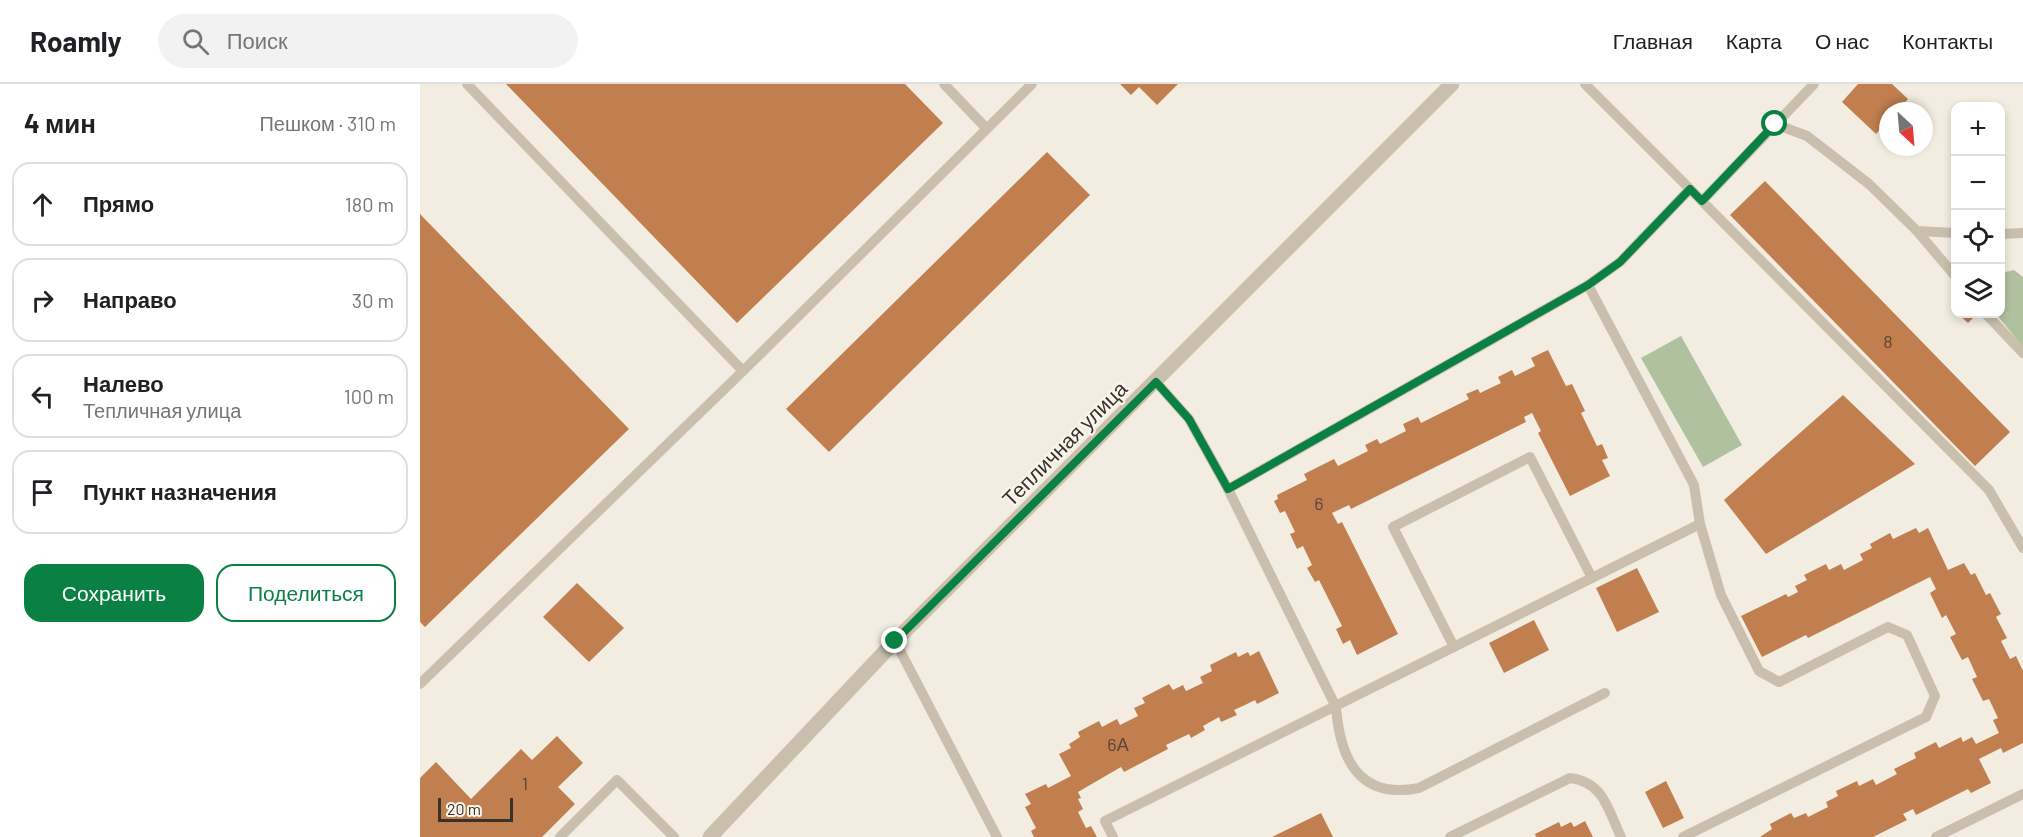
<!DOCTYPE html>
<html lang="ru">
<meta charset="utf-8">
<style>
body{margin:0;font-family:Barlow,sans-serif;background:#f2f2f2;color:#202124}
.controls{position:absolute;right:18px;top:18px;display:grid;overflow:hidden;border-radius:12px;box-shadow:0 3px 9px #0003}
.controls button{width:54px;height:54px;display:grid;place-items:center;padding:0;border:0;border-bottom:2px solid #e0e0e0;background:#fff;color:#202124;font:30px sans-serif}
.compass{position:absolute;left:1459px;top:18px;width:54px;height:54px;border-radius:50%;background:#fff;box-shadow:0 3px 9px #0003;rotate:154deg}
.scale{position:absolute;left:18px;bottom:15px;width:75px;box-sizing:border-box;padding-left:6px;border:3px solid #39312b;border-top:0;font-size:16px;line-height:21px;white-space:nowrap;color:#39312b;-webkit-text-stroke:4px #faf6ec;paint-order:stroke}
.stop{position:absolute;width:18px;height:18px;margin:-14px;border:4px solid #0b8043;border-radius:50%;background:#fff}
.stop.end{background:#0b8043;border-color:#fff;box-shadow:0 2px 6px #0008}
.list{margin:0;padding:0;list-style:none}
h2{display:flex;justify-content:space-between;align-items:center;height:78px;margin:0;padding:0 24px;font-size:26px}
h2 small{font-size:20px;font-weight:400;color:#757577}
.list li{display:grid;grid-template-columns:39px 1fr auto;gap:18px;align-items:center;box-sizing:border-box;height:84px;margin:0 12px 12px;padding:0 12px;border:2px solid #e0e0e0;border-radius:18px}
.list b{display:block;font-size:22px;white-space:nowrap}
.list p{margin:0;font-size:20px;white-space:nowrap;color:#757577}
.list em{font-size:20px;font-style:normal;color:#757577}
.actions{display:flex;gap:12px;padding:18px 24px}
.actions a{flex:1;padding:14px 0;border:2px solid #0b8043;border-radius:18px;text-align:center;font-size:21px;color:#0b8043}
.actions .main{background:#0b8043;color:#fff}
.icon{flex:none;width:33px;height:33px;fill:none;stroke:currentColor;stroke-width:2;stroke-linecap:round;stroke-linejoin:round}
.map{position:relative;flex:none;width:1603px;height:753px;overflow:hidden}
header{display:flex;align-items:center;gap:36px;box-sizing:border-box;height:84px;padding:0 30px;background:#fff;border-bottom:2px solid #e0e0e0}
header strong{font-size:28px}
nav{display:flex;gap:33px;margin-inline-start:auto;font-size:21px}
.search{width:420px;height:54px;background:#f2f2f2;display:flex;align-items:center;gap:15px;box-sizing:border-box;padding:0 21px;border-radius:33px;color:#757577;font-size:22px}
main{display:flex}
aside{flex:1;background:#fff}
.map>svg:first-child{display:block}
</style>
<header>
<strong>Roamly</strong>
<div class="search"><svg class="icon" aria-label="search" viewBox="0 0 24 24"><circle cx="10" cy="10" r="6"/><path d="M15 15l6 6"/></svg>Поиск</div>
<nav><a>Главная</a><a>Карта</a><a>О нас</a><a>Контакты</a></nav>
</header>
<main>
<aside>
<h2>4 мин<small>Пешком · 310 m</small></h2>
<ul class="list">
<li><svg class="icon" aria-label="ahead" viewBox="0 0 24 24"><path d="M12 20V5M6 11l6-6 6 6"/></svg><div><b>Прямо</b></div><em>180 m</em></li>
<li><svg class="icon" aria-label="right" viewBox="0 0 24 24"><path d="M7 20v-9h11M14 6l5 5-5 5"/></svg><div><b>Направо</b></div><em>30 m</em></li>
<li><svg class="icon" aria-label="left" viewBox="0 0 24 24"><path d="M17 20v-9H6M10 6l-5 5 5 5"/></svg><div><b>Налево</b><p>Тепличная улица</p></div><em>100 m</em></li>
<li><svg class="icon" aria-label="arrive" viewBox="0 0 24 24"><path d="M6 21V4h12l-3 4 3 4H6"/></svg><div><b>Пункт назначения</b></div></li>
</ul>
<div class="actions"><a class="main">Сохранить</a><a>Поделиться</a></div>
</aside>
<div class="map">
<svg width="1603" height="753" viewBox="0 0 1603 753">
<rect width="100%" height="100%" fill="#f2ede0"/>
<g fill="#b0c1a0">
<polygon points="1594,186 1603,193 1603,263 1576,230 1580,230 1581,189"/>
<polygon points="1261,252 1322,361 1283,383 1221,274"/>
</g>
<g fill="#c17f4f">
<polygon points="86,0 485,0 523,39 317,239"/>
<polygon points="700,0 758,0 737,21 719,3 711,11"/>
<polygon points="1438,0 1472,0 1488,15 1477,27 1468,27 1468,37 1456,50 1422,18"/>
<polygon points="627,68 670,111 409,368 366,325"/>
<polygon points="1345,97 1590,348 1555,382 1310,131"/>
<polygon points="0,130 209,345 5,543 0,538"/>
<polygon points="1538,230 1557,230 1548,239"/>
<polygon points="1128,266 1146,302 1152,300 1165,327 1161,329 1177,362 1182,360 1188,374 1182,376 1190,392 1150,412 1118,349 1121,347 1112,329 1104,333 1106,338 931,425 929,421 912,429 918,440 922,438 978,550 937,571 930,556 923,560 916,545 922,542 899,496 895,498 887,484 892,481 883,462 877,465 870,450 875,448 865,427 860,429 854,417 858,415 857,411 887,396 884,390 914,375 918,382 948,367 945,361 957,355 960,360 986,347 983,340 998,333 1001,339 1049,315 1046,310 1058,305 1060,309 1081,299 1078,293 1092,286 1095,292 1115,282 1111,274"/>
<polygon points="1423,311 1495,380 1346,470 1304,416"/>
<polygon points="1496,444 1499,449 1508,444 1528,486 1544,479 1551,491 1555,489 1566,511 1570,509 1581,530 1576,533 1587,554 1581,557 1590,575 1596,572 1603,587 1603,659 1583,669 1581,664 1559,675 1571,699 1551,709 1548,705 1496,731 1493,725 1483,730 1487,736 1453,753 1340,753 1352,745 1350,740 1371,729 1374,734 1386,729 1388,733 1408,723 1406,718 1418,712 1416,707 1437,697 1439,702 1453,695 1456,701 1477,690 1474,685 1496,674 1494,669 1516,658 1519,664 1541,653 1543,658 1552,653 1556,660 1579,649 1573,636 1578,634 1569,615 1563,617 1552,595 1557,593 1548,573 1542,576 1530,553 1536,550 1526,531 1522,534 1510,509 1516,505 1510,493 1388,554 1386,551 1342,573 1321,532 1366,510 1368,513 1378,508 1375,502 1387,496 1384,491 1406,480 1409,486 1421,480 1424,486 1443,476 1440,470 1452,464 1450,460 1470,449 1473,455"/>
<polygon points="1217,484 1239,528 1197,548 1176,504"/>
<polygon points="157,499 204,544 169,578 123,533"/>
<polygon points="1114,536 1129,566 1084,589 1069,559"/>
<polygon points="839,567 859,609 837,620 835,616 825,621 814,626 817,631 801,638 799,633 783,642 785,646 771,654 769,650 746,661 748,665 704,688 701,683 658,708 661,714 658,715 663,725 658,728 666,744 671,742 677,753 614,753 611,747 616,744 605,723 611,720 605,710 626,700 628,704 651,692 639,670 651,664 649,660 660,653 658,648 679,637 682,643 697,635 700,641 718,632 714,624 725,619 722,614 749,600 753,606 763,601 766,607 783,599 780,593 792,587 790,581 816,568 818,573 828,568 830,572"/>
<polygon points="137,652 163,679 138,703 155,720 122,753 0,753 0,694 16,678 51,715 101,665 112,676"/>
<polygon points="1246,697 1264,734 1243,744 1225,708"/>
<polygon points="901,729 913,753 852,753"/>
<polygon points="1165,737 1173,753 1116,753 1115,750 1139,738 1141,743 1151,738 1154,743"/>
</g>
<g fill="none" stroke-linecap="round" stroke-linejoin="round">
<g stroke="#cabfac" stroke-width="10">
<polyline points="47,0 323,287"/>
<polyline points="524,0 566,44"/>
<polyline points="1355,40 1387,52 1449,100 1497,147 1536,193"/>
<polyline points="1270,105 1569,406 1603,464"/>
<polyline points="1282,117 1394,0"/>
<polyline points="1497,147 1536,149"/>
<polyline points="1580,150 1603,149"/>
<polyline points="1168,201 1274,401 1280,440 1301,511 1339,587 1359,598 1468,543 1487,551 1515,612 1506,633 1263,753"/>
<polyline points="1566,230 1603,269"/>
<path d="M 736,298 L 769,335 L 808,405 L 916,623 C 920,675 939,716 999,704 L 1185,609"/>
<polyline points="808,405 1168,201 1200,178 1270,105 1165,0"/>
<polyline points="475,557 577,753"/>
<polyline points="1034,563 973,443 1110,373 1172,494"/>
<polyline points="0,600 323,287 612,0"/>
<polyline points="140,753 197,696 254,753"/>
<polyline points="693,753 685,737 1280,440"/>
<path d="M 1030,753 L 1150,694 C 1184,698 1188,726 1201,753"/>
<polyline points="1516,753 1603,710"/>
</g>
<polyline stroke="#cabfac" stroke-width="15" points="290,753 475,557 1032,0"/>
</g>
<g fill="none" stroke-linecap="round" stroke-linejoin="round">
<polyline stroke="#0b8043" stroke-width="8" points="475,557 736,298 769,335 808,405 1168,201 1200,178 1270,105 1282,117 1355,40"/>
</g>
<g text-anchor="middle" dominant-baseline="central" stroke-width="4.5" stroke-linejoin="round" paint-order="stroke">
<g font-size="18" fill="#5b4434">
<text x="1468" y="257">8</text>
<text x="899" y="419">6</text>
<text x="698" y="660">6А</text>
<text x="105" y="699">1</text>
</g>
<g font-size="21" fill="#39312b" stroke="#faf6ec">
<text transform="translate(644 359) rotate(-45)">Тепличная улица</text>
</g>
</g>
</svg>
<div class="controls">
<button>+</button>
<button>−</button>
<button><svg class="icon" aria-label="locate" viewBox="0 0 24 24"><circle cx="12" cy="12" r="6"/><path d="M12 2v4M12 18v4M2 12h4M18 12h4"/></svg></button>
<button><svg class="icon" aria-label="layers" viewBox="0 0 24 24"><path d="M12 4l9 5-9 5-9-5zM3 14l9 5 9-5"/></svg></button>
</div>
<svg class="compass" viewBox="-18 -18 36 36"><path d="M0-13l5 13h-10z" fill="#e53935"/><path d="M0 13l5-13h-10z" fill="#757577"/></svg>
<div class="scale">20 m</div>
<div class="stop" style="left:1355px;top:40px"></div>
<div class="stop end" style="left:475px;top:557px"></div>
</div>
</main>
